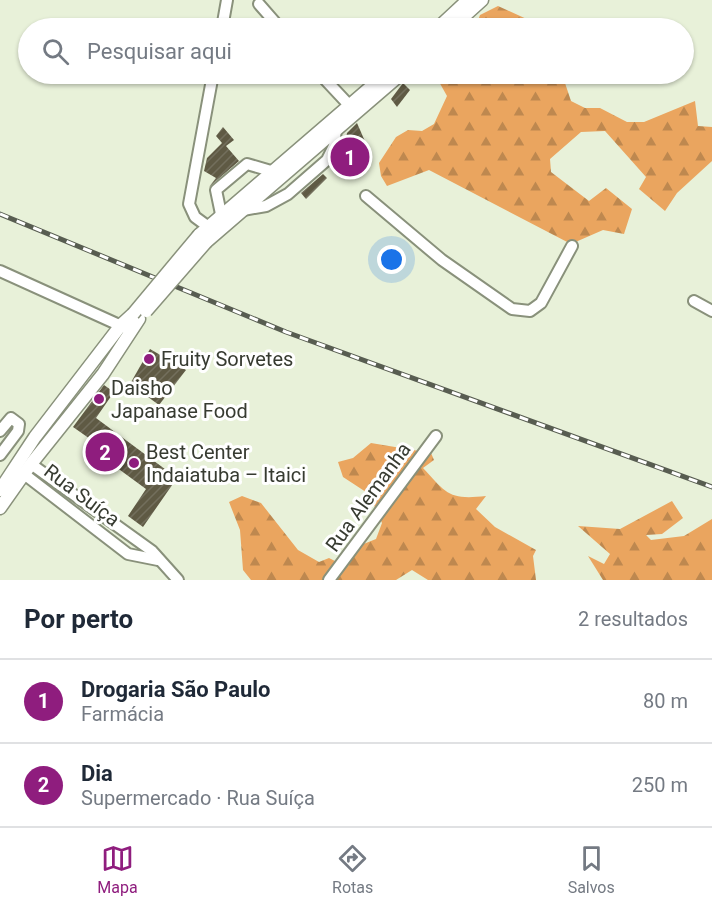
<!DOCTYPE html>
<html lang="pt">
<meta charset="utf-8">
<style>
body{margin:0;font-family:Roboto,sans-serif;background:#f2f2f3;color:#1f2937}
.you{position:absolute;left:392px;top:260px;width:21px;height:21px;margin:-15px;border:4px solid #fff;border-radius:50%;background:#1a73e8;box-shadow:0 0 0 9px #1a73e833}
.badge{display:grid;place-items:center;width:39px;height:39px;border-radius:50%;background:#8f1d7e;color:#fff;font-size:20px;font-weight:700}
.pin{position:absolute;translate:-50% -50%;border:3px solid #fff;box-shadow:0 2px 6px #0006}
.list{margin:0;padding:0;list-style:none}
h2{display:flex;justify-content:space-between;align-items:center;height:78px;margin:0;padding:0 24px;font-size:26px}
h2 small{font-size:20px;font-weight:400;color:#747a83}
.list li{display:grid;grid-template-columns:39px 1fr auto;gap:18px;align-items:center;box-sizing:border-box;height:84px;padding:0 24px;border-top:2px solid #e0e1e3}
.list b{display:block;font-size:22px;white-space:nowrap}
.list p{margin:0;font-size:20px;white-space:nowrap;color:#747a83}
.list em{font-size:20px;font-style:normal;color:#747a83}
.icon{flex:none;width:33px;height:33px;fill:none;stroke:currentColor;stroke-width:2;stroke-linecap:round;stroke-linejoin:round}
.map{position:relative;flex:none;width:712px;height:580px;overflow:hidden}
.search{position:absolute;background:#fff;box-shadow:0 2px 4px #0004;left:18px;right:18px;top:18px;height:66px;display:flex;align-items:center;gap:15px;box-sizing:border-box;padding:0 21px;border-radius:33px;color:#747a83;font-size:22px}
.sheet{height:246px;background:#fff}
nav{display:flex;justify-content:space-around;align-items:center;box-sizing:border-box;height:84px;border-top:2px solid #e0e1e3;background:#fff;font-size:16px;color:#747a83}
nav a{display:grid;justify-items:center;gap:3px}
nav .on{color:#8f1d7e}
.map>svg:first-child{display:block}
</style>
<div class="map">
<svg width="712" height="580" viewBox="0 0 712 580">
<defs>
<pattern id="forest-firs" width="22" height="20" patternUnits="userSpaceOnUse" patternTransform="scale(1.5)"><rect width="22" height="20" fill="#eaa55f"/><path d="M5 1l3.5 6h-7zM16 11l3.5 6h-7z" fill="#be884f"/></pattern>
<pattern id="building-hatch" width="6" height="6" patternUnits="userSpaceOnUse" patternTransform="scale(1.5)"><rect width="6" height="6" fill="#5f5a44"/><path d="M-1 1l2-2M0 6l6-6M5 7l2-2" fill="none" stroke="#736f5d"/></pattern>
</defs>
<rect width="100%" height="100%" fill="#e8f1d9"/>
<g fill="url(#forest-firs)">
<polygon points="498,6 531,21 536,28 475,28 480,15"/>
<polygon points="442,74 562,74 571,101 585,108 600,108 627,122 644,122 695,101 698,126 712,127 712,161 677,193 665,211 639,189 646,177 605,131 581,132 550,159 551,172 589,201 606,188 632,209 624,234 603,230 571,244 429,170 387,186 381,176 379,163 396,137 408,130 422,131 434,124 447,96 438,80"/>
<path d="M 371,443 L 431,453 L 434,460 L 423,468 C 447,494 449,500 486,496 L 476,509 L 495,527 L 536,550 L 533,556 L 536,580 L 428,580 L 412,570 L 396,580 L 251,580 L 243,570 L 240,530 L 229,502 L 242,496 L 261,503 L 298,550 L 319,562 L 329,558 L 343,565 L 361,545 L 376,539 L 382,523 L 369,494 L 343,477 L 338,462 L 353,458 Z"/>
<polygon points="672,501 683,518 662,534 646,535 651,540 684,536 712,519 712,580 603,580 588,556 604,564 610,554 578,526 620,529"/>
</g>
<g fill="url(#building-hatch)">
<polygon points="403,83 410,90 397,107 391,99"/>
<polygon points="357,123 367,146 340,175 347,133"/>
<polygon points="223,127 234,140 226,146 239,161 209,187 216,178 204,171 207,158 222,143 216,136"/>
<polygon points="323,174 327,178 306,199 301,193"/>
<polygon points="150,349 186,370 159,405 130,384"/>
<polygon points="104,385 114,392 96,418 177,478 143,527 128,516 146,489 90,448 93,441 73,427"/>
</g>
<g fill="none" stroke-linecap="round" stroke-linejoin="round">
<defs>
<g id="minor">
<polyline points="259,4 280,28"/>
<polyline points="222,28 227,0"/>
<polyline points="213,74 189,204 195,217 214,231"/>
<polyline points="320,74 349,105"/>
<polyline points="366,196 442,260 512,309 530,311 541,303 572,246"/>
<polyline points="243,210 266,206 288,194 327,160 334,146 336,129"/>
<polyline points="221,214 216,190 247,164 271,171"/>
<polyline points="0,271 128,329"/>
<polyline points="694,301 712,311"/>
<polyline points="0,431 11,418 19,424 18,431 0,455"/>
<polyline points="31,464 152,551 178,580"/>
<polyline points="24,474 128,554 158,560"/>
<polyline points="329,580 436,436"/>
</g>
<g id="major">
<polyline points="438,28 468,0"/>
<polyline points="451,28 482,0"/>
<polyline points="199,235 386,74"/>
<polyline points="206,242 401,74"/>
<polyline points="0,490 35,437 121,325 133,314"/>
<polyline points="0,508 31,464 103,374 139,319"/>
</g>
</defs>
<use href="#minor" stroke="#89917b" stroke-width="14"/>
<use href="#major" stroke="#89917b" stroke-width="15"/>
<use href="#minor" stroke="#fff" stroke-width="10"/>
<use href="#major" stroke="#fff" stroke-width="12"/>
<defs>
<polyline id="rail" points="0,214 286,332 712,487"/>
</defs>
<use href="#rail" stroke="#585d51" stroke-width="5"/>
<use href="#rail" stroke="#fff" stroke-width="3" stroke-dasharray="9" stroke-linecap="butt"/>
<defs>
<g id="major-bridge">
<polyline points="146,311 206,242"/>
<polyline points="133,314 199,235"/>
</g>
</defs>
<use href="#major-bridge" stroke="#89917b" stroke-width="15" stroke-linecap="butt"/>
<use href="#major-bridge" stroke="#fff" stroke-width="12"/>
</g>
<g fill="#8f1d7e" stroke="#fff" stroke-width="2">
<circle cx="149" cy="359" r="6"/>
<circle cx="99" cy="399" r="6"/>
<circle cx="134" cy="463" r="6"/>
</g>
<g text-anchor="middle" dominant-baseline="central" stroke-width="6" stroke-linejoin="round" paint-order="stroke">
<g font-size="20" fill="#373b31" stroke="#fff" text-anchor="start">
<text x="161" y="359">Fruity Sorvetes</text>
<text x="111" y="388">Daisho<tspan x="111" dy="23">Japanase Food</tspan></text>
<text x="146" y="452">Best Center<tspan x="146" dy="23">Indaiatuba – Itaici</tspan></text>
</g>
<g font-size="20" fill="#373b31" stroke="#fff">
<text transform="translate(82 495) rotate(37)">Rua Suíça</text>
<text transform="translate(368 497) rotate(-54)">Rua Alemanha</text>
</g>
</g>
</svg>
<div class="you"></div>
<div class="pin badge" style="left:350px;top:157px">1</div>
<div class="pin badge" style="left:105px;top:452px">2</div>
<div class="search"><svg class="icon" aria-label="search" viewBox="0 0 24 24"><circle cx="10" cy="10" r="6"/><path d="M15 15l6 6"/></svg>Pesquisar aqui</div>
</div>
<section class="sheet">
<h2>Por perto<small>2 resultados</small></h2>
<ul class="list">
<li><span class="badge">1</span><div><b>Drogaria São Paulo</b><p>Farmácia</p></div><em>80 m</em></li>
<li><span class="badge">2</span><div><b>Dia</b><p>Supermercado · Rua Suíça</p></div><em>250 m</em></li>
</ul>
</section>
<nav>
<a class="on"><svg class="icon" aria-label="map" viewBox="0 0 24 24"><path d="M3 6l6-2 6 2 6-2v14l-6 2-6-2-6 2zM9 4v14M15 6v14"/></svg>Mapa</a>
<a><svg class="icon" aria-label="directions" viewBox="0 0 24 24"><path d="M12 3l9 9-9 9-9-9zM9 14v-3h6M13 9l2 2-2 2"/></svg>Rotas</a>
<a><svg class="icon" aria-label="saved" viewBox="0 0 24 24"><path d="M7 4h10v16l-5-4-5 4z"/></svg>Salvos</a>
</nav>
